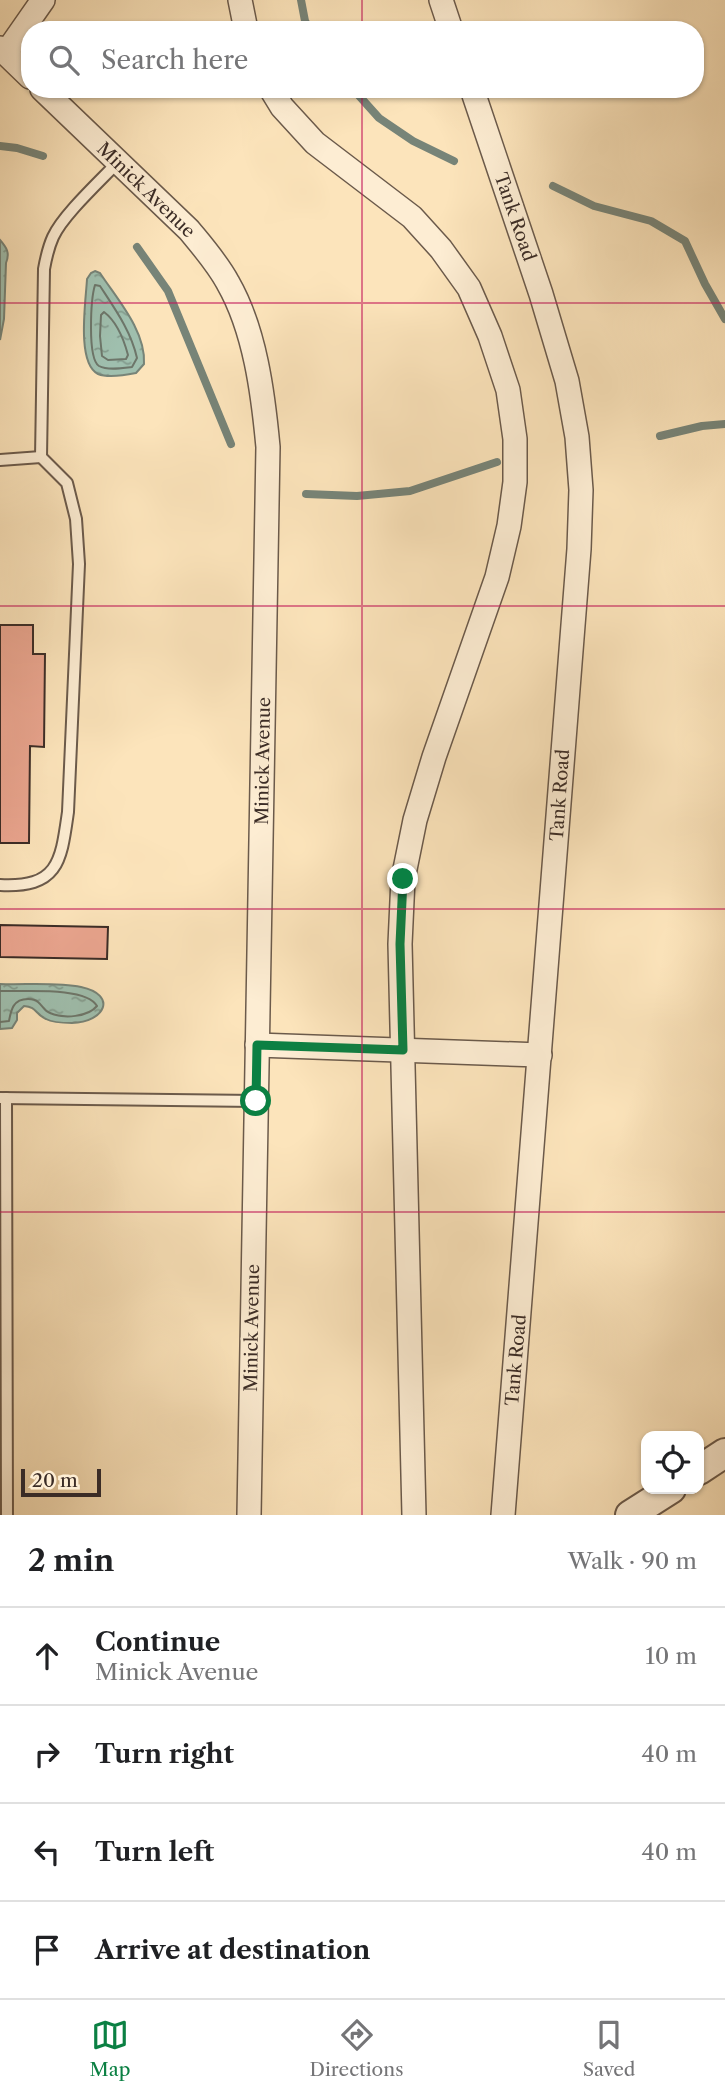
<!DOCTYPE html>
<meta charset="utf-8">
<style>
body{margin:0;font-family:"Libre Caslon Text",serif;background:#f6f6f6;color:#202124}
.controls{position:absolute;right:21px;bottom:21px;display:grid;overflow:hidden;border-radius:14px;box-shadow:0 2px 5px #0004}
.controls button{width:63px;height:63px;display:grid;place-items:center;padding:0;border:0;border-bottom:2px solid #e0e0e0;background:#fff;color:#202124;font:35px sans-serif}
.scale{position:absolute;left:21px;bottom:18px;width:80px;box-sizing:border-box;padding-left:7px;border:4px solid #3b2c26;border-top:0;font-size:19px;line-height:24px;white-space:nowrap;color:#3b2c26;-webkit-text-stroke:5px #fdedd3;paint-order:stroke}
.stop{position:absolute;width:21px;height:21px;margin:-16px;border:5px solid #0b8043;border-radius:50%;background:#fff}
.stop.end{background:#0b8043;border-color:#fff;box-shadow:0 2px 7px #0008}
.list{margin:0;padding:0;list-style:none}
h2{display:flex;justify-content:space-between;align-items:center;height:91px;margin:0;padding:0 28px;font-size:30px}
h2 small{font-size:23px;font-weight:400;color:#757577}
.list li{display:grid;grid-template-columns:46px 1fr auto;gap:21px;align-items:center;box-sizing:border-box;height:98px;padding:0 28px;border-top:2px solid #e0e0e0}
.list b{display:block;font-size:26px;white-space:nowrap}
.list p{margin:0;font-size:23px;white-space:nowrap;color:#757577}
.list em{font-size:23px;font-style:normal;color:#757577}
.icon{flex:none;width:38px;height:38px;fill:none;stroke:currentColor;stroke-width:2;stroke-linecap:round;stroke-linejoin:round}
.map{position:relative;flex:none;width:725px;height:1515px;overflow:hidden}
.search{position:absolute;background:#fff;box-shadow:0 2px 5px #0004;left:21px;right:21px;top:21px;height:77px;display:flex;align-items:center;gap:18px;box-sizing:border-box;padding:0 24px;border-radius:28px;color:#757577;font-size:26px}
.sheet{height:483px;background:#fff}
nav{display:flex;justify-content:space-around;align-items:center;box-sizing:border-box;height:98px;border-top:2px solid #e0e0e0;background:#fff;font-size:19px;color:#757577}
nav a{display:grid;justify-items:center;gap:4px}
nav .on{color:#0b8043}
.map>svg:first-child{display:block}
</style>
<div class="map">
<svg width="725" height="1515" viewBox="0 0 725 1515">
<defs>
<pattern id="water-ripples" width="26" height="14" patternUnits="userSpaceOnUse" patternTransform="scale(1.75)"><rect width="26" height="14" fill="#9fbfae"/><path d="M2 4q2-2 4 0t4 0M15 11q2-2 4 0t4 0" fill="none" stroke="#839b8d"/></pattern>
</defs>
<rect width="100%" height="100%" fill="#fce4bb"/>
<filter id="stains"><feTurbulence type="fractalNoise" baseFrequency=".00286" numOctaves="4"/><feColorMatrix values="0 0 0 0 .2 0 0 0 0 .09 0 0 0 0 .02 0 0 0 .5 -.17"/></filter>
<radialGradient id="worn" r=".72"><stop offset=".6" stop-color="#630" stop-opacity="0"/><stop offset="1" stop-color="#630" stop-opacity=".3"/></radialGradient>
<g fill="url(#water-ripples)" stroke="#778478" stroke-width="2">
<path d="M 0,240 C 7,248 10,253 6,263 L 4,319 L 0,340 Z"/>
<path d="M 95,271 L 100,273 C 117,299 146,331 144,364 L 136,373 C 126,375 108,378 98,374 C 76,363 86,300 87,279 L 91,273 Z"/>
<path d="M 0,984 C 24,985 58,982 81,987 C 118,995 105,1022 72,1023 C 64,1023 53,1023 46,1019 C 35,1014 37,1007 24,1006 L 17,1013 L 17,1020 L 12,1028 L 0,1029 Z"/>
</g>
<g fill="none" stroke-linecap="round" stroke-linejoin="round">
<g stroke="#6d766a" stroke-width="2">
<path d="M 95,285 L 100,286 C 115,309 131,331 137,358 L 132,367 C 123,368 108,371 99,366 C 87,358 91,298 95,285 Z"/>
<path d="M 104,312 C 116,321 124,340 128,355 L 126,359 L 108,360 L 102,356 L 100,336 L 101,315 Z"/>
<path d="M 0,991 C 22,992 86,986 97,1006 C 88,1017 64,1019 50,1013 C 44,1011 43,1006 38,1002 C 35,999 32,999 28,999 C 13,999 11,1010 9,1021 L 0,1022"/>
</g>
<g stroke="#778478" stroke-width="8">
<polyline points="301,0 305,21 310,30"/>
<polyline points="353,89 379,118 413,141 454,161"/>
<polyline points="0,146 17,148 43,156"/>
<polyline points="553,186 594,206 651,221 685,241 705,284 725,319"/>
<polyline points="137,247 168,291 231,444"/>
<polyline points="660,436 702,426 725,424"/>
<polyline points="306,494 357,496 410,491 497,462"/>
</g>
</g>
<g fill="#eaa58f" stroke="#3b2c26" stroke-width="2">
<polygon points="0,625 33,625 33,654 45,654 44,747 30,746 29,843 0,843"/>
<polygon points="0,925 108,927 107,959 0,957"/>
</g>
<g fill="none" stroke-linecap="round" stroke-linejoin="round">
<defs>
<g id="service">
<polyline points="0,460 41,457"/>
<path d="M 0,885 C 59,888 61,861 68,812 L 79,564 L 76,519 L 67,483 L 41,457 L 44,269 C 46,258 48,248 53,237 C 63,215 100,181 118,162"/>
<polyline points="0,1098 256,1101"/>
<polyline points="6,1098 7,1515"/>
</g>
<g id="minor">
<polyline points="240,0 246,30"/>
<polyline points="441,0 451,30"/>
<polyline points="0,48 30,77"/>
<polyline points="6,53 43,0"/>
<path d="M 42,89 L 189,230 C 203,247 218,264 228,283 C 255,330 263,393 268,447 L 249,1515"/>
<polyline points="271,89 282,107 315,143 412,217 441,249 469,288 490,336 508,390 515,439 515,482 509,526 497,577 434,757 415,820 403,879 400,944 414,1515"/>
<polyline points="472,89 541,294 567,381 577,437 581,490 579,549 503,1515"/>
<polyline points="257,1045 540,1055"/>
</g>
<g id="tertiary">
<polyline points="699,1470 725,1453"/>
<polyline points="630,1515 671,1489"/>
</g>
</defs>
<use href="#service" stroke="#6b5a4b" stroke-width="14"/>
<use href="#minor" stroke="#6b5a4b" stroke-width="26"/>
<use href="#tertiary" stroke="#6b5a4b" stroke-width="32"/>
<use href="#service" stroke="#fdedd3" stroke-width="10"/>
<use href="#minor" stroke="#fdedd3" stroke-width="23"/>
<use href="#tertiary" stroke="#fdedd3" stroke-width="28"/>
</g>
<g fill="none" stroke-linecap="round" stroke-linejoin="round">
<polyline stroke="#0b8043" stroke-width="9" points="256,1101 257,1045 403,1050 400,944 403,879"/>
</g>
<path fill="none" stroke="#c2185b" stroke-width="2" stroke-opacity="0.55" d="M 362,0 L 362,30M 362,89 L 362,1515M 0,303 L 725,303M 0,606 L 725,606M 0,909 L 725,909M 0,1212 L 725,1212"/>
<g text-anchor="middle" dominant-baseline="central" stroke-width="5" stroke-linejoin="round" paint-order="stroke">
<g font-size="18" fill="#3b2c26" stroke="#fdedd3">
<text transform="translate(146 190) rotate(44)">Minick Avenue</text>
<text transform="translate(515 217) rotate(71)">Tank Road</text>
<text transform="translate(263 761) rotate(-89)">Minick Avenue</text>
<text transform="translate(560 795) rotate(-86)">Tank Road</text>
<text transform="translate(252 1328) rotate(-89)">Minick Avenue</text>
<text transform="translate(516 1360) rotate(-85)">Tank Road</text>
</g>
</g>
<rect width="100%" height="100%" filter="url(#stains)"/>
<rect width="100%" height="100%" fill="url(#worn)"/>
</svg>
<div class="controls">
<button><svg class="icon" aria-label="locate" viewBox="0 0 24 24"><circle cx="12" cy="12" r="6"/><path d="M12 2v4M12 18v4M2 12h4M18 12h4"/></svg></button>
</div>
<div class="scale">20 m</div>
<div class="stop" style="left:256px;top:1101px"></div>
<div class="stop end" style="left:403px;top:879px"></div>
<div class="search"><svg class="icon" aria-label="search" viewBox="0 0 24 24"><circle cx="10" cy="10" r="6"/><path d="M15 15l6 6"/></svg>Search here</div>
</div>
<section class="sheet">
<h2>2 min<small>Walk · 90 m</small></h2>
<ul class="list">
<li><svg class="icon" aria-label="ahead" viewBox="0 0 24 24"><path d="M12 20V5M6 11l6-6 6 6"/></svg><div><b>Continue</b><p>Minick Avenue</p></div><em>10 m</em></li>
<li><svg class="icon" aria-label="right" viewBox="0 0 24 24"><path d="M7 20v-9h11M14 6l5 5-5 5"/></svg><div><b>Turn right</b></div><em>40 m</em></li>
<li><svg class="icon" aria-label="left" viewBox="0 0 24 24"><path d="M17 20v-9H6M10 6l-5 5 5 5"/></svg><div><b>Turn left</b></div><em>40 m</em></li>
<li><svg class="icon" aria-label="arrive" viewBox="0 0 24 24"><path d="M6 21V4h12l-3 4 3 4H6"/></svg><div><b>Arrive at destination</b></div></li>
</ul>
</section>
<nav>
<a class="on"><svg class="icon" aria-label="map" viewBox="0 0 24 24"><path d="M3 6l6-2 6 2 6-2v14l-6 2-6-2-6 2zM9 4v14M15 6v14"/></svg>Map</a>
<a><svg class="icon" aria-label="directions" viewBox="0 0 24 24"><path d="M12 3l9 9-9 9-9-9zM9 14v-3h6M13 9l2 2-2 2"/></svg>Directions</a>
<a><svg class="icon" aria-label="saved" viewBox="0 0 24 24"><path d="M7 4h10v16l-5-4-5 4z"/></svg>Saved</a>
</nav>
